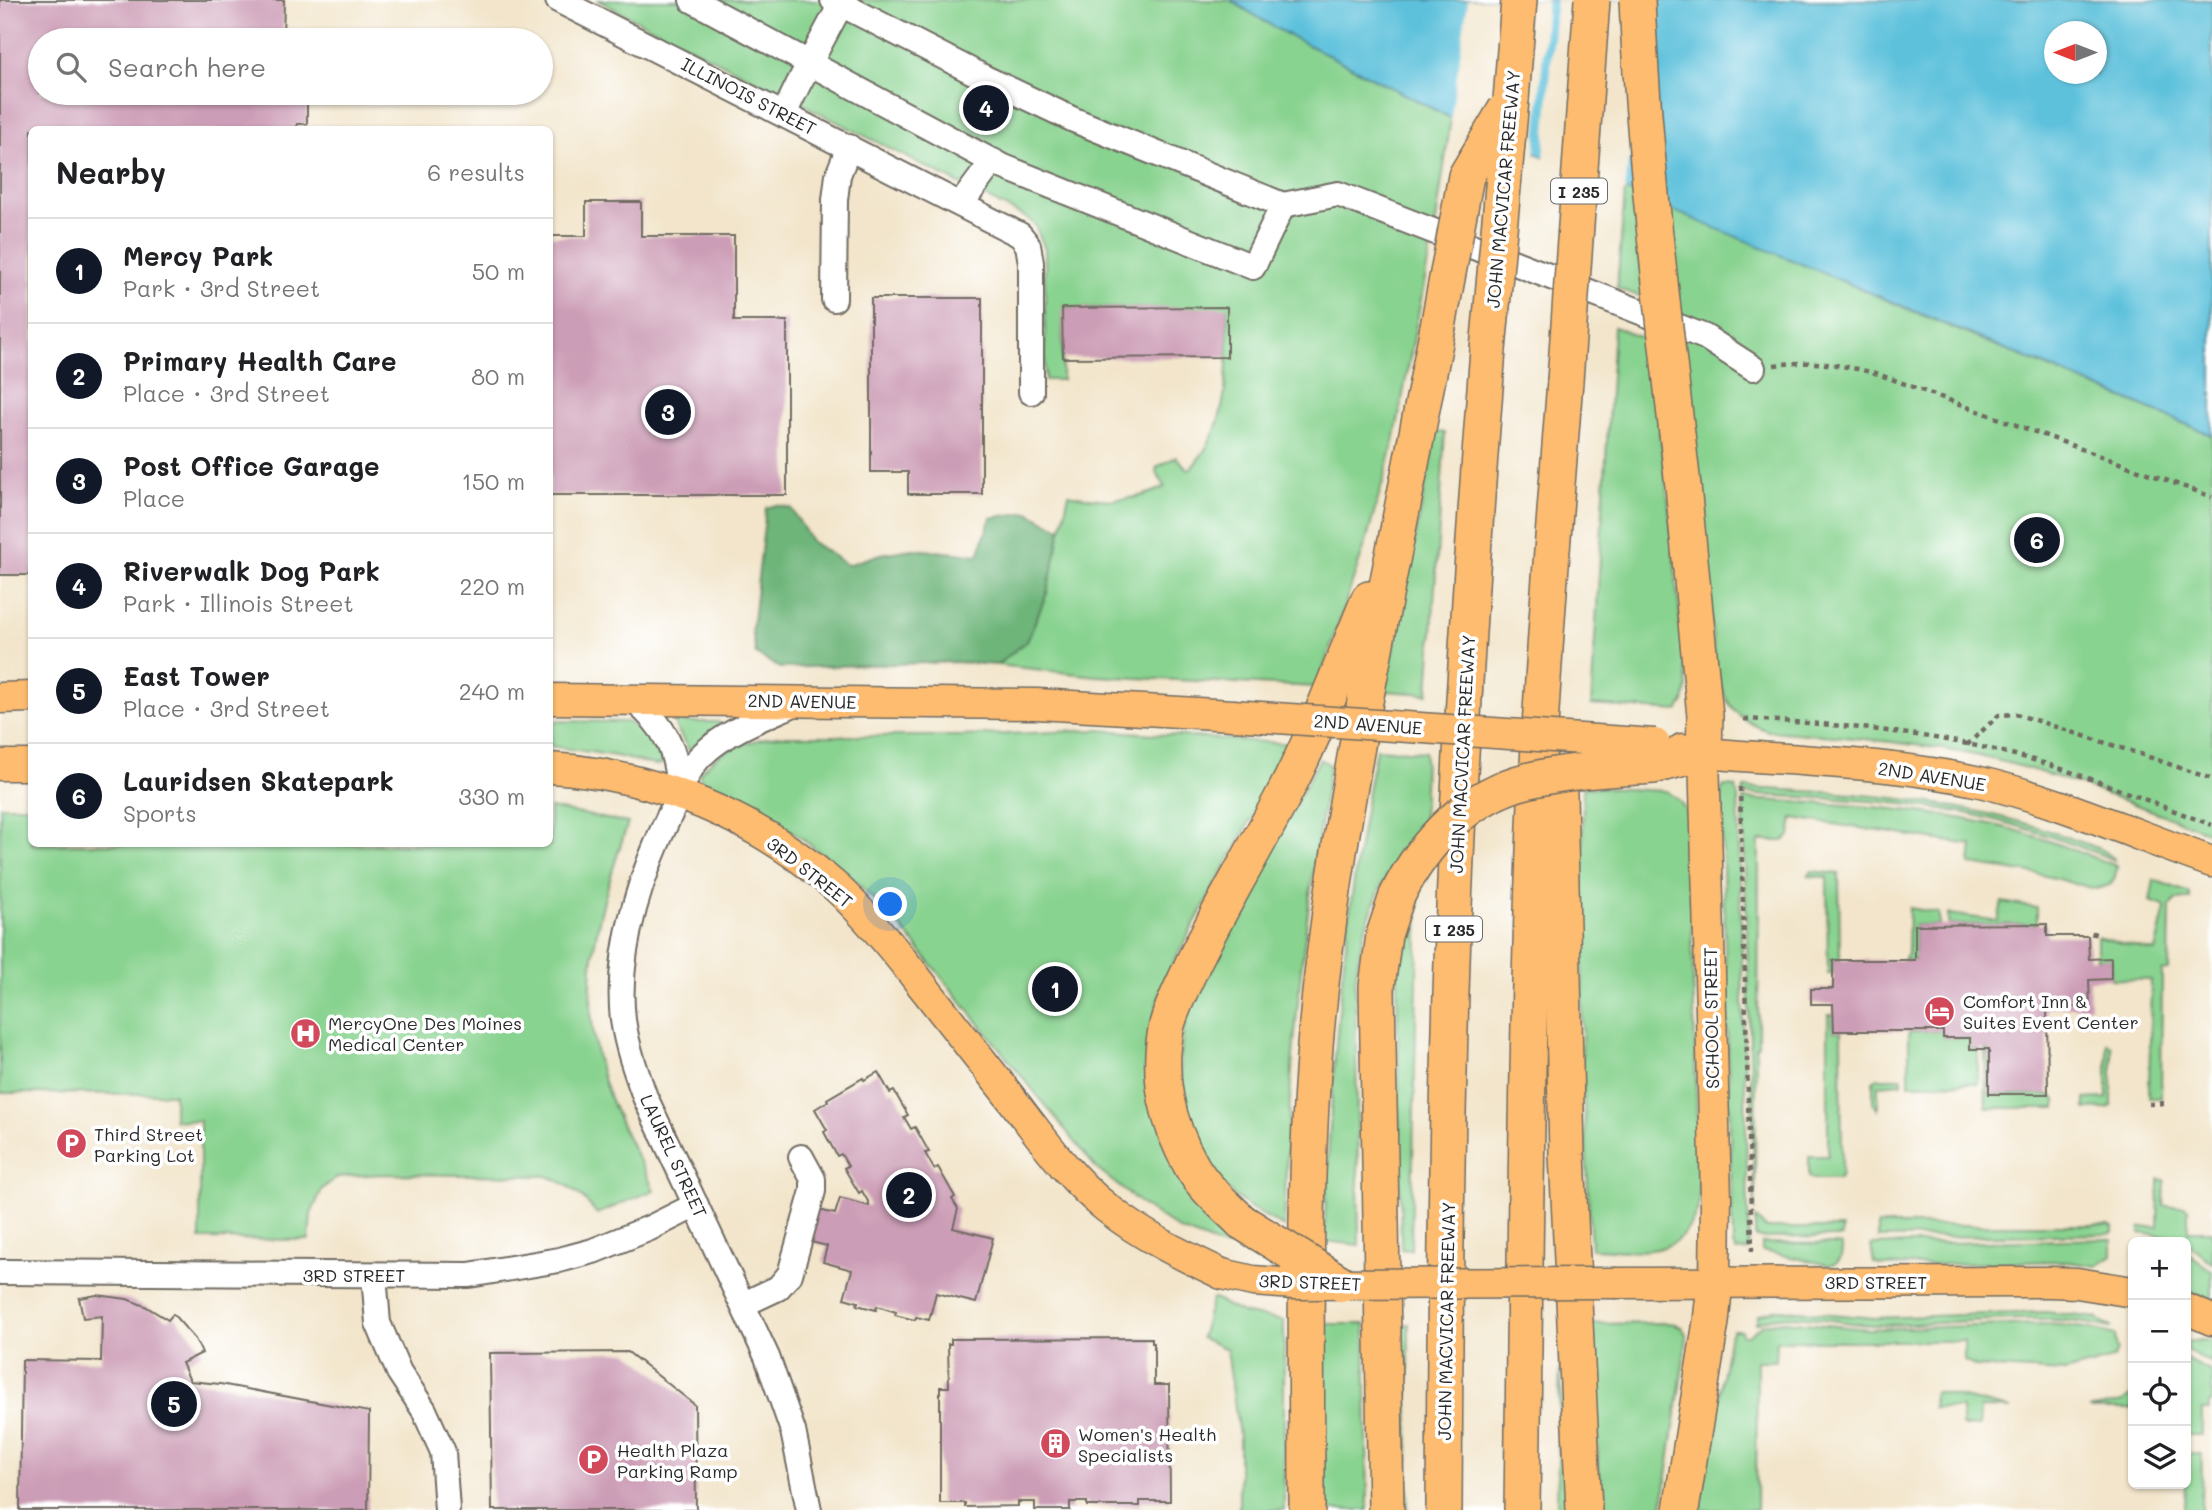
<!DOCTYPE html>
<meta charset="utf-8">
<style>
body{margin:0;font-family:Mali,sans-serif;background:#f6f6f6;color:#202124}
.controls{position:absolute;right:21px;bottom:21px;display:grid;overflow:hidden;border-radius:10px;box-shadow:0 2px 5px #0004}
.controls button{width:63px;height:63px;display:grid;place-items:center;padding:0;border:0;border-bottom:2px solid #e0e0e0;background:#fff;color:#202124;font:35px sans-serif}
.compass{position:absolute;left:2044px;top:21px;width:63px;height:63px;border-radius:50%;background:#fff;box-shadow:0 2px 5px #0004;rotate:270deg}
.you{position:absolute;left:891px;top:905px;width:24px;height:24px;margin:-18px;border:5px solid #fff;border-radius:50%;background:#1a73e8;box-shadow:0 0 0 10px #1a73e833}
.badge{display:grid;place-items:center;width:46px;height:46px;border-radius:50%;background:#111827;color:#fff;font-size:23px;font-weight:700}
.pin{position:absolute;translate:-50% -50%;border:4px solid #fff;box-shadow:0 2px 7px #0006}
.list{margin:0;padding:0;list-style:none}
h2{display:flex;justify-content:space-between;align-items:center;height:91px;margin:0;padding:0 28px;font-size:30px}
h2 small{font-size:23px;font-weight:400;color:#757577}
.list li{display:grid;grid-template-columns:46px 1fr auto;gap:21px;align-items:center;box-sizing:border-box;height:105px;padding:0 28px;border-top:2px solid #e0e0e0}
.list b{display:block;font-size:26px;white-space:nowrap}
.list p{margin:0;font-size:23px;white-space:nowrap;color:#757577}
.list em{font-size:23px;font-style:normal;color:#757577}
.icon{flex:none;width:38px;height:38px;fill:none;stroke:currentColor;stroke-width:2;stroke-linecap:round;stroke-linejoin:round}
.map{position:relative;flex:none;width:2212px;height:1510px;overflow:hidden}
.search{position:absolute;background:#fff;box-shadow:0 2px 5px #0004;left:28px;top:28px;width:525px;height:77px;display:flex;align-items:center;gap:18px;box-sizing:border-box;padding:0 24px;border-radius:38px;color:#757577;font-size:26px}
.panel{position:absolute;background:#fff;box-shadow:0 2px 5px #0004;left:28px;top:126px;width:525px;height:721px;border-radius:10px}
.map>svg:first-child{display:block}
</style>
<div class="map">
<svg width="2212" height="1510" viewBox="0 0 2212 1510">
<rect width="100%" height="100%" fill="#fff"/>
<filter id="ink" filterUnits="userSpaceOnUse"><feTurbulence type="fractalNoise" baseFrequency=".0143" numOctaves="2"/><feDisplacementMap in="SourceGraphic" scale="14" xChannelSelector="R" yChannelSelector="G"/><feConvolveMatrix kernelMatrix="1 2 1 2 8 2 1 2 1" color-interpolation-filters="sRGB"/></filter>
<filter id="wash" filterUnits="userSpaceOnUse"><feTurbulence type="fractalNoise" baseFrequency=".00686" numOctaves="4" result="noise"/><feDisplacementMap in="SourceGraphic" scale="28" xChannelSelector="R" yChannelSelector="G"/><feGaussianBlur stdDeviation="1.57" result="paint"/><feColorMatrix in="noise" values="0 0 0 0 0 0 0 0 0 0 0 0 0 0 0 0 0 1.4 0 .05"/><feComposite in="paint" operator="in"/></filter>
<g filter="url(#wash)">
<rect width="100%" height="100%" fill="#f2e5cb"/>
<g fill="#89d390" stroke="#5a7f5e" stroke-width="2">
<path d="M 597,0 L 1230,0 L 1277,29 L 1451,118 L 1437,215 L 1394,442 L 1366,542 L 1317,687 L 1096,676 L 997,665 L 1027,641 L 1047,593 L 1069,494 C 1103,502 1132,503 1165,487 L 1156,472 L 1157,467 L 1176,457 L 1189,470 C 1233,425 1227,366 1227,308 L 1063,308 L 1062,380 L 1045,380 L 1045,249 L 1035,225 L 1027,218 Z"/>
<polygon points="1625,190 1634,193 1644,298 1617,288"/>
<path d="M 1669,207 L 1948,326 L 2212,435 L 2212,833 C 2126,802 2038,765 1948,750 C 1888,740 1828,735 1768,731 C 1730,717 1722,698 1715,661 Z"/>
<polygon points="1614,327 1648,340 1667,488 1687,687 1684,702 1678,711 1591,705"/>
<polygon points="1436,432 1445,433 1428,694 1385,691"/>
<polygon points="550,721 627,722 654,740 664,760 662,764 655,765 616,756 550,746"/>
<polygon points="677,722 718,722 722,726 689,750 674,724"/>
<path d="M 1099,730 L 1292,744 L 1174,961 L 1160,991 L 1151,1032 L 1181,1182 L 1203,1209 L 1231,1235 L 1226,1248 L 1180,1230 L 1148,1209 L 1097,1169 L 901,927 L 846,872 L 792,831 L 751,806 L 702,782 L 699,774 C 717,749 748,741 777,736 L 961,736 Z"/>
<path d="M 1376,749 L 1425,752 L 1423,826 C 1383,868 1360,926 1355,983 L 1359,1245 L 1324,1241 C 1331,1075 1344,912 1376,749 Z"/>
<path d="M 1320,759 L 1330,765 C 1303,918 1288,1073 1284,1227 C 1263,1215 1240,1203 1223,1185 C 1186,1143 1171,1067 1188,1014 C 1201,974 1223,937 1243,900 C 1269,853 1294,806 1320,759 Z"/>
<polygon points="1724,786 1736,787 1738,797 1749,1250 1736,1251 1733,1245 1721,792"/>
<path d="M 1583,787 L 1666,791 C 1680,799 1685,806 1689,822 L 1699,1204 C 1682,1263 1640,1250 1591,1249 L 1582,1063 Z"/>
<path d="M 1744,788 C 1857,793 1964,798 2072,839 C 2086,844 2104,848 2115,860 C 2072,844 2028,827 1983,817 C 1905,799 1823,799 1743,794 Z"/>
<path d="M 1743,799 C 1825,804 1910,806 1990,824 C 2033,833 2075,851 2117,866 L 2115,877 L 2110,885 L 2096,889 L 2038,874 L 1970,864 L 1972,845 L 1793,818 L 1790,836 L 1783,841 L 1759,841 L 1758,1045 L 1756,1046 L 1755,1212 Z"/>
<path d="M 0,806 L 31,806 L 32,844 L 550,844 L 550,808 L 628,823 C 600,906 577,978 600,1068 C 611,1110 635,1150 654,1190 L 597,1214 C 582,1195 569,1184 547,1176 L 382,1174 L 337,1177 L 322,1189 L 311,1214 L 309,1240 L 200,1239 L 200,1121 L 174,1120 L 174,1094 L 0,1093 Z"/>
<polygon points="1812,871 1839,874 1840,960 1833,960 1833,974 1828,974 1827,877 1808,876"/>
<polygon points="2154,880 2190,893 2190,899 2175,900 2170,906 2169,970 2162,971 2161,1098 2149,1098 2151,980 2111,979 2111,959 2097,959 2097,937 2155,951 2165,909 2164,906 2150,901"/>
<polygon points="1419,889 1411,1250 1401,1249 1397,960 1404,920"/>
<polygon points="2002,902 2037,908 2037,924 1948,925 1948,914 1998,921"/>
<polygon points="1909,908 1939,913 1939,925 1915,925 1915,960 1903,960 1908,954"/>
<polygon points="1828,1015 1833,1015 1834,1031 1841,1031 1842,1174 1838,1179 1813,1179 1809,1176 1809,1156 1828,1156"/>
<polygon points="1909,1031 1943,1031 1943,1038 1970,1038 1970,1049 1978,1049 1978,1083 1909,1084"/>
<polygon points="2107,1043 2112,1046 2112,1106 2108,1108 2085,1109 2085,1099 2107,1098"/>
<polygon points="1985,1049 1989,1049 1989,1094 2048,1094 2056,1100 2056,1108 1986,1108"/>
<polygon points="1878,1078 1902,1078 1902,1083 1878,1085 1878,1109 1873,1104 1873,1081"/>
<polygon points="2159,1179 2165,1180 2164,1206 2185,1206 2188,1209 2188,1231 2212,1231 2212,1263 2186,1242 2170,1237 2140,1233 2140,1228 2158,1227"/>
<polygon points="1755,1218 1766,1228 1842,1228 1842,1237 1755,1238"/>
<polygon points="1878,1225 2109,1225 2113,1227 2113,1233 2108,1234 1882,1238 1878,1238"/>
<polygon points="2106,1239 2112,1240 2112,1256 2097,1266 2060,1261 1881,1266 1874,1263 1871,1245"/>
<path d="M 1762,1243 L 1833,1244 L 1842,1245 C 1842,1256 1842,1263 1829,1265 L 1762,1251 Z"/>
<polygon points="2186,1252 2212,1271 2212,1300 2186,1289"/>
<polygon points="1212,1298 1242,1313 1284,1321 1284,1510 1239,1510 1239,1436 1227,1349 1201,1338"/>
<path d="M 1777,1309 L 1874,1318 L 2046,1312 L 2097,1318 L 2112,1328 C 2033,1309 1952,1326 1872,1325 C 1837,1324 1788,1307 1756,1323 L 1758,1315 Z"/>
<path d="M 1784,1321 L 1868,1329 L 2043,1324 C 2068,1325 2092,1328 2115,1335 L 2117,1351 L 2113,1359 L 2065,1372 L 1976,1367 L 1964,1361 L 1964,1341 L 1777,1341 L 1776,1361 L 1757,1361 L 1756,1510 L 1699,1510 L 1729,1338 L 1733,1330 L 1741,1330 L 1742,1336 L 1747,1336 L 1763,1324 Z"/>
<path d="M 1669,1323 C 1680,1324 1683,1327 1687,1337 L 1662,1510 L 1601,1510 L 1591,1324 Z"/>
<polygon points="1323,1324 1365,1324 1368,1510 1324,1510"/>
<polygon points="1399,1324 1409,1324 1408,1510 1400,1510"/>
<polygon points="2202,1340 2212,1341 2212,1363 2186,1350 2186,1342"/>
<polygon points="1560,1354 1567,1510 1557,1510"/>
<polygon points="2186,1359 2212,1372 2212,1403 2209,1403 2209,1410 2202,1410 2202,1435 2186,1435"/>
<polygon points="1937,1392 2001,1407 2011,1409 1980,1408 1979,1427 1964,1427 1962,1425 1962,1408 1933,1408 1934,1393"/>
<polygon points="2133,1395 2133,1409 2089,1409 2122,1402"/>
<polygon points="2186,1454 2202,1454 2201,1510 2184,1510"/>
</g>
<polygon fill="#6eb57a" stroke="#4c7052" stroke-width="2" points="776,505 791,508 811,541 847,565 881,554 912,549 978,555 991,518 1028,512 1061,529 1047,593 1027,641 997,665 955,662 780,668 756,654 752,630 766,508"/>
<path fill="#5dc1db" stroke="#447683" stroke-width="2" fill-rule="evenodd" d="M 1230,0 L 2212,0 L 2212,435 L 1451,118 L 1277,29 ZM 2054,32 L 2096,32 L 2096,74 L 2054,74 Z"/>
<g fill="#f2e5cb">
<polygon points="1468,0 1547,0 1535,156 1450,122"/>
<polygon points="1556,0 1654,0 1631,160 1628,159 1625,193 1544,160"/>
</g>
<g id="blocks">
<g fill="#cc9db6">
<polygon points="0,0 284,0 283,40 40,40 40,93 300,93 300,101 307,101 307,124 297,124 297,130 32,130 32,575 0,575"/>
<polygon points="586,202 641,202 641,236 734,236 734,321 787,321 787,495 550,495 550,236 586,236"/>
<polygon points="871,298 982,298 982,494 908,494 908,472 871,472"/>
<polygon points="1227,307 1227,357 1063,358 1062,308"/>
<polygon points="2047,924 2047,936 2088,936 2089,959 2111,958 2111,979 2089,980 2090,1007 2047,1007 2048,1094 1989,1094 1989,1049 1970,1049 1970,1038 1943,1038 1943,1031 1834,1031 1833,1004 1811,1004 1811,989 1833,989 1833,960 1915,960 1915,925"/>
<polygon points="878,1072 890,1093 894,1091 908,1115 904,1117 911,1129 915,1127 929,1152 925,1153 934,1169 938,1167 955,1197 952,1199 958,1209 953,1228 993,1238 976,1303 936,1293 929,1320 916,1317 915,1320 895,1315 896,1312 877,1306 876,1310 857,1305 858,1302 844,1298 852,1270 823,1262 827,1246 807,1241 815,1209 835,1214 840,1198 869,1206 869,1203 862,1191 859,1193 844,1168 848,1166 841,1154 837,1156 824,1132 827,1130 815,1109 828,1101 827,1099 863,1078 864,1080"/>
<polygon points="97,1295 127,1299 145,1306 168,1320 173,1314 195,1339 202,1353 182,1363 190,1381 220,1384 369,1412 368,1510 20,1510 22,1360 101,1361 102,1316 83,1318 79,1298"/>
<polygon points="1152,1338 1152,1343 1154,1343 1154,1385 1169,1385 1170,1501 1140,1501 1140,1506 1087,1506 1087,1502 1070,1502 1070,1510 1035,1510 1035,1502 1018,1502 1018,1506 965,1507 965,1503 940,1503 940,1387 949,1387 948,1344 951,1344 951,1339"/>
<polygon points="628,1352 695,1405 696,1510 492,1510 490,1353"/>
</g>
</g>
</g>
<g filter="url(#ink)">
<use href="#blocks" fill-opacity="0" stroke="#716c63" stroke-width="2"/>
<g fill="none" stroke-linecap="round" stroke-linejoin="round">
<defs>
<g id="minor">
<polyline points="558,0 1020,235 1028,245 1031,263 1031,392"/>
<polyline points="692,0 999,165 1253,267 1283,205 1074,120 985,78 833,0"/>
<polyline points="784,114 799,83 841,4"/>
<polyline points="961,204 993,161"/>
<polyline points="1283,205 1338,194 1705,337 1753,368"/>
<polyline points="834,299 835,200 838,175 849,147"/>
<path d="M 633,700 C 667,727 677,751 679,794"/>
<path d="M 796,703 C 765,717 728,730 703,754 C 687,768 681,791 672,810 C 642,872 615,949 623,1020 C 627,1047 636,1072 645,1097 L 767,1357 L 793,1431 L 809,1510"/>
<polyline points="0,1272 469,1275 559,1260 593,1251 650,1228 696,1205"/>
<polyline points="374,1275 378,1323 399,1372 424,1410 443,1452 447,1510"/>
<polyline points="744,1304 778,1288 790,1274 813,1191 813,1179 801,1157"/>
</g>
<g id="major">
<polyline points="0,698 32,697"/>
<polyline points="550,699 1037,704 1233,715"/>
<path d="M 1682,749 L 1704,753 C 1796,761 1890,762 1980,782 C 2060,801 2135,835 2212,862"/>
<polyline points="1704,753 1716,1197 1715,1282"/>
<polyline points="0,765 32,765"/>
<path d="M 550,768 C 654,774 759,818 837,888 C 867,916 893,948 918,980 C 946,1016 975,1052 1003,1088 C 1034,1127 1068,1178 1107,1208 C 1142,1236 1182,1255 1222,1274"/>
<polyline points="1617,1283 2050,1282 2077,1283 2133,1292"/>
<polyline points="2186,1309 2212,1320"/>
</g>
<g id="highway">
<polyline points="1511,100 1519,0"/>
<polyline points="1653,766 1704,753 1705,716 1683,486"/>
<polyline points="1559,793 1567,1155 1584,1510"/>
<path d="M 1242,1222 C 1225,1205 1204,1188 1192,1167 C 1167,1124 1156,1074 1167,1025 C 1173,1003 1185,982 1194,961 C 1221,906 1253,853 1282,798 C 1316,734 1341,666 1369,599"/>
<path d="M 1307,1510 C 1307,1364 1303,1217 1313,1072 C 1322,940 1345,810 1369,680 C 1391,562 1415,444 1438,327"/>
<polyline points="1386,1510 1377,987 1384,935 1397,896"/>
<path d="M 1444,1510 C 1445,1364 1445,1218 1449,1072 C 1454,831 1469,590 1488,350"/>
<path d="M 1522,1510 C 1525,1290 1526,1071 1534,851 C 1540,694 1553,538 1565,381"/>
<polyline points="1681,1510 1711,1322 1715,1282"/>
</g>
</defs>
<use href="#minor" stroke="#716c63" stroke-width="28"/>
<use href="#major" stroke="#716c63" stroke-width="33"/>
<use href="#highway" stroke="#716c63" stroke-width="38"/>
<g stroke="#716c63" stroke-width="4.5" stroke-dasharray="5 5" stroke-linecap="butt">
<path d="M 1774,365 C 1814,360 1836,364 1875,373 L 2212,497"/>
<path d="M 1744,719 C 1840,724 1937,733 2030,759 C 2092,777 2152,803 2212,825"/>
<polyline points="1967,745 1999,715 2016,714 2143,755 2212,779"/>
<polyline points="1740,787 1752,1251"/>
<polyline points="2093,936 2095,928"/>
<polyline points="2149,1104 2166,1103"/>
</g>
<use href="#minor" stroke="#fff" stroke-width="24"/>
<use href="#major" stroke="#fdbc70" stroke-width="30"/>
<use href="#highway" stroke="#fdbc70" stroke-width="35"/>
<defs>
<g id="major-bridge">
<polyline points="1233,715 1655,744"/>
<polyline points="1222,1274 1253,1281 1294,1284 1617,1283"/>
</g>
<g id="highway-bridge">
<path d="M 1637,0 C 1644,163 1665,325 1683,486"/>
<polyline points="1438,327 1466,176 1506,109"/>
<polyline points="1488,350 1511,100"/>
<polyline points="1565,381 1592,0"/>
<path d="M 1397,896 C 1424,841 1469,794 1530,780 C 1570,770 1613,769 1653,766"/>
<polyline points="1242,1222 1342,1284"/>
</g>
</defs>
<use href="#major-bridge" stroke="#716c63" stroke-width="33" stroke-linecap="butt"/>
<use href="#highway-bridge" stroke="#716c63" stroke-width="38" stroke-linecap="butt"/>
<use href="#major-bridge" stroke="#fdbc70" stroke-width="30"/>
<use href="#highway-bridge" stroke="#fdbc70" stroke-width="35"/>
</g>
</g>
<defs>
<symbol id="hotel-disc" viewBox="-11 -11 22 22"><circle r="9.5" fill="#d1495b" stroke="#fff"/><path d="M-6-4.5h1.5V1H6V5H4.5V3h-9V5H-6ZM-4 0a1.8 1.8 0 1 1 3.6 0ZM.5 0V-2.5h3Q6-2.5 6 0Z" fill="#fff"/></symbol>
<symbol id="hospital-disc" viewBox="-11 -11 22 22"><circle r="9.5" fill="#d1495b" stroke="#fff"/><path d="M-5-5h3v3.5h4V-5h3V5h-3V1.5h-4V5h-3Z" fill="#fff"/></symbol>
<symbol id="parking-disc" viewBox="-11 -11 22 22"><circle r="9.5" fill="#d1495b" stroke="#fff"/><path d="M-3.5-5.5H1a3.5 3.5 0 0 1 0 7H-1V5.5H-3.5ZM-1-3.4V-.6H.8a1.4 1.4 0 0 0 0-2.8Z" fill="#fff"/></symbol>
<symbol id="building-disc" viewBox="-11 -11 22 22"><circle r="9.5" fill="#d1495b" stroke="#fff"/><path d="M-4-6H4V6H1V3H-1V6H-4ZM-2.5-4.3h1.7v1.8h-1.7ZM.8-4.3h1.7v1.8H.8ZM-2.5-1h1.7V.8h-1.7ZM.8-1h1.7V.8H.8Z" fill="#fff"/></symbol>
</defs>
<g fill-rule="evenodd">
<use href="#hotel-disc" x="1922" y="994" width="35" height="35"/>
<use href="#hospital-disc" x="288" y="1016" width="35" height="35"/>
<use href="#parking-disc" x="54" y="1126" width="35" height="35"/>
<use href="#building-disc" x="1038" y="1426" width="35" height="35"/>
<use href="#parking-disc" x="576" y="1442" width="35" height="35"/>
</g>
<g text-anchor="middle" dominant-baseline="central" stroke-width="7" stroke-linejoin="round" paint-order="stroke">
<g fill="#fff" stroke="#6b6b6b" stroke-width="2">
<rect x="1551" y="178.5" width="56" height="25" rx="5"/>
<rect x="1426" y="916.5" width="56" height="25" rx="5"/>
</g>
<g font-size="16" font-weight="bold" fill="#2b2b2b">
<text x="1579" y="191">I 235</text>
<text x="1454" y="929">I 235</text>
</g>
<g font-size="18" fill="#2b2b2b" stroke="#fff">
<text transform="translate(749 96) rotate(27)">ILLINOIS STREET</text>
<text transform="translate(1503 189) rotate(-85)">JOHN MACVICAR FREEWAY</text>
<text transform="translate(802 701) rotate(1)">2ND AVENUE</text>
<text transform="translate(1368 724) rotate(4)">2ND AVENUE</text>
<text transform="translate(1462 754) rotate(-87)">JOHN MACVICAR FREEWAY</text>
<text transform="translate(1932 776) rotate(9)">2ND AVENUE</text>
<text transform="translate(810 872) rotate(38)">3RD STREET</text>
<text transform="translate(1711 1018) rotate(-91)">SCHOOL STREET</text>
<text transform="translate(674 1156) rotate(65)">LAUREL STREET</text>
<text x="354" y="1275">3RD STREET</text>
<text transform="translate(1310 1282) rotate(2)">3RD STREET</text>
<text x="1876" y="1282">3RD STREET</text>
<text transform="translate(1446 1321) rotate(-89)">JOHN MACVICAR FREEWAY</text>
</g>
<g font-size="18" fill="#2b2b2b" stroke="#fff" text-anchor="start">
<text x="1963" y="1001">Comfort Inn &amp;<tspan x="1963" dy="21">Suites Event Center</tspan></text>
<text x="328" y="1023">MercyOne Des Moines<tspan x="328" dy="21">Medical Center</tspan></text>
<text x="94" y="1134">Third Street<tspan x="94" dy="21">Parking Lot</tspan></text>
<text x="1078" y="1434">Women's Health<tspan x="1078" dy="21">Specialists</tspan></text>
<text x="617" y="1450">Health Plaza<tspan x="617" dy="21">Parking Ramp</tspan></text>
</g>
</g>
</svg>
<div class="controls">
<button>+</button>
<button>−</button>
<button><svg class="icon" aria-label="locate" viewBox="0 0 24 24"><circle cx="12" cy="12" r="6"/><path d="M12 2v4M12 18v4M2 12h4M18 12h4"/></svg></button>
<button><svg class="icon" aria-label="layers" viewBox="0 0 24 24"><path d="M12 4l9 5-9 5-9-5zM3 14l9 5 9-5"/></svg></button>
</div>
<svg class="compass" viewBox="-18 -18 36 36"><path d="M0-13l5 13h-10z" fill="#e53935"/><path d="M0 13l5-13h-10z" fill="#757577"/></svg>
<div class="you"></div>
<div class="pin badge" style="left:1055px;top:989px">1</div>
<div class="pin badge" style="left:909px;top:1195px">2</div>
<div class="pin badge" style="left:668px;top:412px">3</div>
<div class="pin badge" style="left:986px;top:108px">4</div>
<div class="pin badge" style="left:174px;top:1404px">5</div>
<div class="pin badge" style="left:2037px;top:540px">6</div>
<div class="search"><svg class="icon" aria-label="search" viewBox="0 0 24 24"><circle cx="10" cy="10" r="6"/><path d="M15 15l6 6"/></svg>Search here</div>
<section class="panel">
<h2>Nearby<small>6 results</small></h2>
<ul class="list">
<li><span class="badge">1</span><div><b>Mercy Park</b><p>Park · 3rd Street</p></div><em>50 m</em></li>
<li><span class="badge">2</span><div><b>Primary Health Care</b><p>Place · 3rd Street</p></div><em>80 m</em></li>
<li><span class="badge">3</span><div><b>Post Office Garage</b><p>Place</p></div><em>150 m</em></li>
<li><span class="badge">4</span><div><b>Riverwalk Dog Park</b><p>Park · Illinois Street</p></div><em>220 m</em></li>
<li><span class="badge">5</span><div><b>East Tower</b><p>Place · 3rd Street</p></div><em>240 m</em></li>
<li><span class="badge">6</span><div><b>Lauridsen Skatepark</b><p>Sports</p></div><em>330 m</em></li>
</ul>
</section>
</div>
